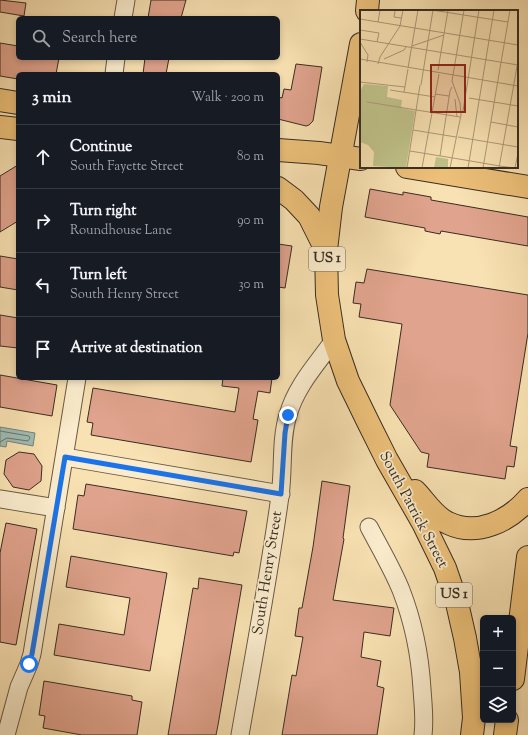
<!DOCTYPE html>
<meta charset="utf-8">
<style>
body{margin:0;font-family:"Sorts Mill Goudy",serif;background:#20242c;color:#f1f3f6}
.controls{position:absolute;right:12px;bottom:12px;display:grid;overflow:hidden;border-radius:6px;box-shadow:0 2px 6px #0003}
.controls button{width:36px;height:36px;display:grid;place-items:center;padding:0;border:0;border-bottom:1px solid #363941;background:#171b24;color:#f1f3f6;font:20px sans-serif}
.stop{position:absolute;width:12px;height:12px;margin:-9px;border:3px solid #1a73e8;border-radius:50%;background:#fff}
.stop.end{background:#1a73e8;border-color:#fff;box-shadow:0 1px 4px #0008}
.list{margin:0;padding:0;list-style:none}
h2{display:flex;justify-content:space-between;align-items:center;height:52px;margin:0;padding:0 16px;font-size:17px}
h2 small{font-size:13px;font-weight:400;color:#9ea1a6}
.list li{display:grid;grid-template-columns:26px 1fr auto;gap:12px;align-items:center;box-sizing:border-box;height:64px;padding:0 16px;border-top:1px solid #363941}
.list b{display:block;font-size:15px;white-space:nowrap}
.list p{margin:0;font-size:13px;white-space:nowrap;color:#9ea1a6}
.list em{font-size:13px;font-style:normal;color:#9ea1a6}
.icon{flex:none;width:22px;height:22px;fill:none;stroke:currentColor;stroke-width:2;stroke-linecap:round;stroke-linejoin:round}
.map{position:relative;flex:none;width:528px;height:735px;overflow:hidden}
.search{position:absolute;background:#171b24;box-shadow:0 2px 6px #0003;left:16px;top:16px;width:264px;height:44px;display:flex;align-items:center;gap:10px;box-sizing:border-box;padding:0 14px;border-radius:6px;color:#9ea1a6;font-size:15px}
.panel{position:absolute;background:#171b24;box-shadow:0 2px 6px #0003;left:16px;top:72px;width:264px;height:308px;border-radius:6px}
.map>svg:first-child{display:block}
</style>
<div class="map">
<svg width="528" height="735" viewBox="0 0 528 735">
<rect width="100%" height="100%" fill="#f8e1b2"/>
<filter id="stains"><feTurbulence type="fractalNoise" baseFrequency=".005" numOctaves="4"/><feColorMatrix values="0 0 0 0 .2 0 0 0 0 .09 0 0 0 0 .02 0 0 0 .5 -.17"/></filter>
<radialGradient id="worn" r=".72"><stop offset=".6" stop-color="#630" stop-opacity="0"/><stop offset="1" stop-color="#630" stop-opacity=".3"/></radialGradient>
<polygon fill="#9fbcb4" stroke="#76837a" points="0,427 35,433 33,446 7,441 6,447 0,446"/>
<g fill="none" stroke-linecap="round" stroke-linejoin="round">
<polyline stroke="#6c746b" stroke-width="1" points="0,431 29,436 30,438 28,441 7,438 0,442"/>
</g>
<g fill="#e0a38d" stroke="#392d22">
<polygon points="0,0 26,3 24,16 0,12"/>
<polygon points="151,0 186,0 181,18 148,18"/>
<polygon points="0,43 18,46 18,58 59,58 56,74 18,74 18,79 0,76"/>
<polygon points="145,58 169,58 166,74 143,74"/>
<polygon points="296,64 322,67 313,121 309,125 306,126 278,119 278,97 282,98 284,89 291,90"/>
<polygon points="18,165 18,221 0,232 0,176"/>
<polygon points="370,189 403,195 403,192 431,197 431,200 528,217 528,246 441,231 440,234 425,231 425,228 365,217"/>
<polygon points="278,244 292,246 285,288 278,287"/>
<polygon points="0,256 18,259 18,290 0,287"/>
<polygon points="367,269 528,295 528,333 510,446 517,447 514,467 507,466 505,479 427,467 429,454 421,452 390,405 402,324 359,317 361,304 353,303 356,282 364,283"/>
<polygon points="0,315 18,318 18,348 0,346"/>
<polygon points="0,375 57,385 52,416 0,407"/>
<polygon points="223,378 272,378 270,393 258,391 253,419 258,420 251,462 91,435 93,423 87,422 93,388 235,412 239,388 222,386"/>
<polygon points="19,452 34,454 42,466 41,481 29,490 13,487 4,474 6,460"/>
<polygon points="322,481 350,486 343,538 344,539 333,600 394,608 390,636 364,632 361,657 381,661 377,686 384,688 377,735 282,735 292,675 296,676 303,637 295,636 299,608 302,608 313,547"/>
<polygon points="86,484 247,511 239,553 234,552 233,556 73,529 78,495 84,496"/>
<polygon points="6,523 37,529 16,645 0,642 0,553"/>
<polygon points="71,556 167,573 150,671 54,655 59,624 124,635 130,598 66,587"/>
<polygon points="199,578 242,585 218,725 216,735 168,735 193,588 198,589"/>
<polygon points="44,681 132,696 132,700 142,702 137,735 82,735 43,728 45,716 39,715"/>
</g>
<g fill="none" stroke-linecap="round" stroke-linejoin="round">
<defs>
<g id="minor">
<polyline points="123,18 126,0"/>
<polyline points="114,74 116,58"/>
<polyline points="65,457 281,494"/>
<polyline points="0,499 56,508"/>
<path d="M 369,527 C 380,548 392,568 401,590 C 413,621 420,655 422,689 C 423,704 425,720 423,735"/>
<polyline points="6,735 19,687 29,664 32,654 77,378"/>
<path d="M 240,735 C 254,655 269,576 280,496 C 284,469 280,441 288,415 C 296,386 317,364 334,340"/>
</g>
<g id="primary">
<polyline points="0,100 18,103"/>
<polyline points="0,127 18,129"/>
<polyline points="278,150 319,153 361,159"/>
<polyline points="407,167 528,187"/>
</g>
<g id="trunk">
<polyline points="367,11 368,0"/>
<polyline points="361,44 331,207 326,250 327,295 334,340 348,381 369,424 387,460 423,523 445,568 457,603 465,638 471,672 474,718 472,735"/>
<polyline points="278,188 294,200 309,216 326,250"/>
<path d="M 415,491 C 425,501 434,517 448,523 C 477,537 509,521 528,499"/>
<polyline points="513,679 528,557"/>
<polyline points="505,735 507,720"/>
</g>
</defs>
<use href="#minor" stroke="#695a46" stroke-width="19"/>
<use href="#primary" stroke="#392d22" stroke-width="24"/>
<use href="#trunk" stroke="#392d22" stroke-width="24"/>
<use href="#minor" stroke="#faeccd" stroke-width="17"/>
<use href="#primary" stroke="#ecc079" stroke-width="22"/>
<use href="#trunk" stroke="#ecc079" stroke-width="22"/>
</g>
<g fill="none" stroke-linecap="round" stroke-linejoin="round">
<polyline stroke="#1a73e8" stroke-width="5" points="29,664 32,654 65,457 281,494 285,433 288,415"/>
</g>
<g text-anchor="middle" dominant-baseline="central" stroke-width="3.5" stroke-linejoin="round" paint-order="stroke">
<g fill="#faeccd" stroke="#736655" stroke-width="1">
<rect x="309" y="247" width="36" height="24" rx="3"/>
<rect x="436" y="583" width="36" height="24" rx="3"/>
</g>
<g font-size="14" font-weight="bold" fill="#392d22">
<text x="327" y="259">US 1</text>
<text x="454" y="595">US 1</text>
</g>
<g font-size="15" fill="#392d22" stroke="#faeccd">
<text transform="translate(413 510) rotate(62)">South Patrick Street</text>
<text transform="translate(268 573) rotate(-81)">South Henry Street</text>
</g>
</g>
<g transform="translate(360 10)">
<rect width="158" height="158" fill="#f8e1b2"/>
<path d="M 4,74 L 28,76 L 27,87 L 42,90 L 41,98 L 55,101 L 46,158 L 13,156 L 14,142 L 8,135 L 0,132 L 0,82 ZM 76,147 L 88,149 L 88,158 L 74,158 Z" fill="#c0c28a"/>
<path fill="none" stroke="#ac9978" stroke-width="1" d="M 72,0 L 148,12M 35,1 L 34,7 L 41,8M 0,9 L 158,35M 18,12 L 20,0M 0,20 L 19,23 L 17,32M 0,29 L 158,55M 0,32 L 8,45 L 7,52M 52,36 L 84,25M 0,49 L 158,76M 24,49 L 44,40 L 46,37M 18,54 L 20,47 L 40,16 L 43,0M 48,58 L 58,0M 78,60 L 88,0M 0,72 L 45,77M 61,75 L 73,0M 30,80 L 75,87M 44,82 L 48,59M 75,84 L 89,86M 109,88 L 158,96M 95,89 L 97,107M 7,92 L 100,107M 103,101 L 119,0M 131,112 L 158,117M 53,120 L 96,127M 98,127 L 158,137M 50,141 L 93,148M 80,146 L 90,81 L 92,77M 93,148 L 140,156M 140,156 L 154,158M 47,158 L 60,75M 62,158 L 79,64M 90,158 L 101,105 L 100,93 L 92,71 L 104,0M 108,158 L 134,0M 123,158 L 150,0M 139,158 L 158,51M 155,158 L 158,143"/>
<path fill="#8f2418" fill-opacity="0.15" stroke="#8f2418" stroke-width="2" d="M 71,55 L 105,55 L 105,102 L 71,102 Z"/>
<rect width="158" height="158" fill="none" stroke="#392d22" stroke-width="2"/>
</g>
<rect width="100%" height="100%" filter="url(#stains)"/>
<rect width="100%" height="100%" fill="url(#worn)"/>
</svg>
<div class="controls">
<button>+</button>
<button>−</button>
<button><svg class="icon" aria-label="layers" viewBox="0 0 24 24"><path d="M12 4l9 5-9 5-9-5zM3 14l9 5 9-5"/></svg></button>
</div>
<div class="stop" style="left:29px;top:664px"></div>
<div class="stop end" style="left:288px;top:415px"></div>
<div class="search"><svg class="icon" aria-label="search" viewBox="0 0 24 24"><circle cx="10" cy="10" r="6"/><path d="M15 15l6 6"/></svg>Search here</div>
<section class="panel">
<h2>3 min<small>Walk · 200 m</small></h2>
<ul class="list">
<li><svg class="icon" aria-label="ahead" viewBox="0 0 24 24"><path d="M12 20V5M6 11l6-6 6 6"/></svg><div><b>Continue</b><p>South Fayette Street</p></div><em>80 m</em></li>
<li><svg class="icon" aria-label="right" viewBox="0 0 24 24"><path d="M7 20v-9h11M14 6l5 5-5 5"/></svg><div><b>Turn right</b><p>Roundhouse Lane</p></div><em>90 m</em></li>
<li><svg class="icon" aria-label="left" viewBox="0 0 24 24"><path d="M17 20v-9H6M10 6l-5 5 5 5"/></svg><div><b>Turn left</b><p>South Henry Street</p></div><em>30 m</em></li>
<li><svg class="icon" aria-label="arrive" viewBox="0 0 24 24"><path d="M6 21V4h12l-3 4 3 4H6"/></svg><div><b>Arrive at destination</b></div></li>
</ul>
</section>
</div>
